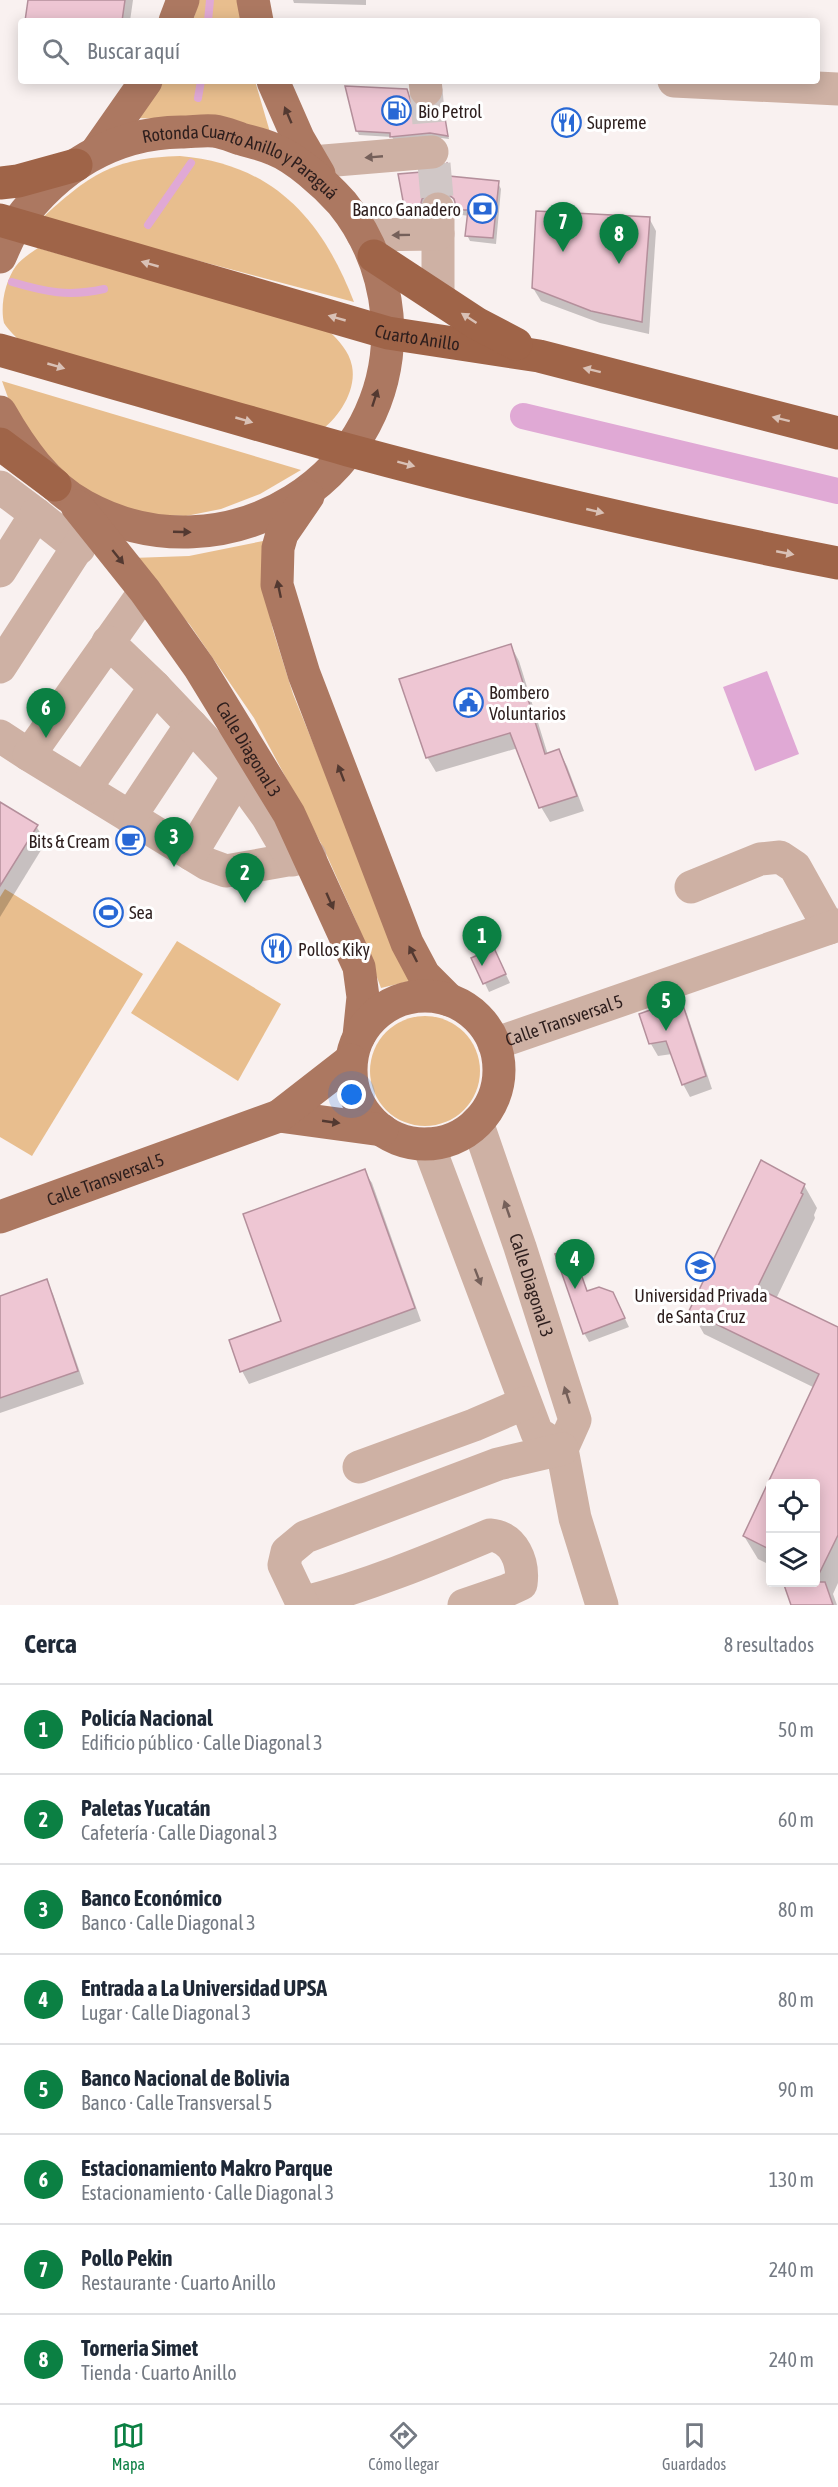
<!DOCTYPE html>
<html lang="es">
<meta charset="utf-8">
<style>
body{margin:0;font-family:"Asap Condensed",sans-serif;background:#f6f6f7;color:#1f2937}
.controls{position:absolute;right:18px;bottom:18px;display:grid;overflow:hidden;border-radius:6px;box-shadow:0 3px 15px #0003}
.controls button{width:54px;height:54px;display:grid;place-items:center;padding:0;border:0;border-bottom:2px solid #e0e1e3;background:#fff;color:#1f2937;font:30px sans-serif}
.you{position:absolute;left:352px;top:1095px;width:21px;height:21px;margin:-15px;border:4px solid #fff;border-radius:50%;background:#1a73e8;box-shadow:0 0 0 9px #1a73e833}
.badge{display:grid;place-items:center;width:39px;height:39px;border-radius:50%;background:#0b8043;color:#fff;font-size:20px;font-weight:700}
.pin{position:absolute;translate:-50% -50px;filter:drop-shadow(0 2px 3px #0008)}
.pin::after{content:'';position:absolute;top:32px;width:21px;height:18px;background:inherit;clip-path:polygon(0 0,100% 0,50% 100%)}
.list{margin:0;padding:0;list-style:none}
h2{display:flex;justify-content:space-between;align-items:center;height:78px;margin:0;padding:0 24px;font-size:26px}
h2 small{font-size:20px;font-weight:400;color:#747a83}
.list li{display:grid;grid-template-columns:39px 1fr auto;gap:18px;align-items:center;box-sizing:border-box;height:90px;padding:0 24px;border-top:2px solid #e0e1e3}
.list b{display:block;font-size:22px;white-space:nowrap}
.list p{margin:0;font-size:20px;white-space:nowrap;color:#747a83}
.list em{font-size:20px;font-style:normal;color:#747a83}
.icon{flex:none;width:33px;height:33px;fill:none;stroke:currentColor;stroke-width:2;stroke-linecap:round;stroke-linejoin:round}
.map{position:relative;flex:none;width:838px;height:1605px;overflow:hidden}
.search{position:absolute;background:#fff;box-shadow:0 3px 15px #0003;left:18px;right:18px;top:18px;height:66px;display:flex;align-items:center;gap:15px;box-sizing:border-box;padding:0 21px;border-radius:6px;color:#747a83;font-size:22px}
.sheet{height:798px;background:#fff}
nav{display:flex;justify-content:space-around;align-items:center;box-sizing:border-box;height:84px;border-top:2px solid #e0e1e3;background:#fff;font-size:16px;color:#747a83}
nav a{display:grid;justify-items:center;gap:3px}
nav .on{color:#0b8043}
.map>svg:first-child{display:block}
</style>
<div class="map">
<svg width="838" height="1605" viewBox="0 0 838 1605">
<rect width="100%" height="100%" fill="#f9f1f0"/>
<g fill="#e8be8e">
<polygon points="199,0 238,0 242,21 193,21"/>
<polygon points="163,81 255,81 272,139 208,120 135,118"/>
<path d="M 180,156 C 273,164 322,219 354,302 L 41,219 C 89,175 112,158 180,156 Z"/>
<path d="M 38,248 L 329,331 C 339,341 349,351 352,366 C 357,391 338,419 319,432 L 23,344 C 17,338 9,331 4,323 C 0,306 5,281 16,266 C 21,259 31,253 38,248 Z"/>
<polygon points="2,381 301,470 260,494 221,509 186,516 140,514 70,484 15,417"/>
<polygon points="263,541 264,590 273,630 293,694 410,981 381,988 356,921 324,849 254,718 190,625 132,558 189,556"/>
<polygon points="5,889 143,974 32,1156 0,1137 0,897"/>
<polygon points="177,941 281,1004 238,1081 131,1013"/>
<circle cx="425" cy="1071" r="55"/>
</g>
<polygon fill="#e0a9d5" points="767,671 799,754 755,771 723,687"/>
<g fill="#0003">
<polygon points="29,0 133,0 130,21 27,21"/>
<polygon points="293,0 366,0 366,5 294,3"/>
<polygon points="408,95 412,104 417,108 428,110 437,107 441,102 449,139 433,137 394,140 392,137 359,135 357,131"/>
<polygon points="446,165 450,178 498,183 501,189 496,244 470,241 467,235 469,216 462,215 456,203 452,198 443,196 422,213 409,212 406,206 435,172"/>
<polygon points="649,218 656,231 649,334 600,323 541,301 533,288"/>
<polygon points="511,646 519,661 548,755 559,751 567,766 584,811 550,822 541,807 518,748 436,772 427,757"/>
<polygon points="0,803 36,826 46,842 0,917"/>
<polygon points="473,958 498,958 510,983 489,992"/>
<polygon points="680,1001 687,1014 712,1089 690,1097 683,1084 672,1054 658,1056 651,1044"/>
<polygon points="364,1171 372,1183 421,1321 249,1384 242,1371 283,1322"/>
<polygon points="804,1185 817,1208 814,1215 815,1218 776,1299 838,1329 838,1583 833,1594 837,1605 792,1605 816,1582 816,1484 770,1484 770,1565 758,1559 744,1536 815,1388 704,1334 691,1311"/>
<polygon points="571,1250 588,1292 617,1302 629,1327 589,1342 584,1333"/>
<polygon points="46,1281 53,1294 84,1384 0,1413 0,1297"/>
</g>
<g fill="none" stroke-linecap="round" stroke-linejoin="round">
<g stroke="#e0a9d5" stroke-width="8">
<polyline points="208,21 210,0"/>
<polyline points="198,98 201,81"/>
<polyline points="148,225 191,163"/>
<path d="M 12,282 C 46,292 69,297 104,289"/>
</g>
<polyline stroke="#e0a9d5" stroke-width="26" points="523,416 838,491"/>
</g>
<g fill="#eec6d3" stroke="#b48f9b" stroke-width="1.5">
<polygon points="28,0 125,0 122,21 25,21"/>
<polygon points="345,86 407,89 411,102 418,107 427,109 437,105 442,100 448,136 430,133 390,137 390,133 356,131"/>
<polygon points="447,163 449,176 499,181 493,238 465,236 468,210 457,210 454,199 447,193 439,190 429,193 422,199 420,207 404,206 398,174 434,171"/>
<polygon points="536,211 650,217 642,322 591,311 532,288"/>
<polygon points="511,644 545,754 559,749 577,796 539,808 510,733 426,758 399,679"/>
<polygon points="0,802 38,825 0,886"/>
<polygon points="494,948 506,974 483,984 471,958"/>
<polygon points="681,999 706,1076 682,1085 666,1041 649,1044 639,1014"/>
<polygon points="761,1160 805,1184 801,1193 803,1194 757,1288 838,1327 838,1535 816,1580 816,1484 771,1484 771,1550 743,1536 819,1374 689,1311"/>
<polygon points="365,1169 415,1308 240,1372 229,1340 281,1321 243,1214"/>
<polygon points="572,1248 587,1291 599,1287 613,1292 625,1318 583,1334 555,1254"/>
<polygon points="47,1279 78,1371 0,1398 0,1296"/>
<polygon points="783,1582 825,1582 833,1605 791,1605"/>
</g>
<g fill="none" stroke-linecap="round" stroke-linejoin="round">
<g stroke="#d0c7c6" stroke-width="33" stroke-dasharray="33 16" stroke-linecap="butt">
<polyline points="426,90 430,135"/>
<polyline points="434,164 438,209"/>
</g>
<g stroke="#ceb1a4" stroke-width="33">
<polyline points="425,81 426,90"/>
<polyline points="674,81 838,89"/>
<polyline points="312,162 432,152"/>
<polyline points="438,209 438,298"/>
<polyline points="363,235 438,234"/>
<polyline points="0,487 36,514 0,571"/>
<polyline points="36,514 79,548"/>
<polyline points="0,667 92,525"/>
<polyline points="0,736 29,755 145,591"/>
<polyline points="29,755 207,864 226,871 310,856"/>
<polyline points="238,776 267,816 293,860"/>
<polyline points="85,789 155,687 108,642"/>
<polyline points="130,817 191,725 155,687"/>
<polyline points="191,854 238,776 191,725"/>
<polyline points="691,887 760,859 780,857 795,867 829,928"/>
<path id="s1" d="M 494,1044 L 838,925"/>
<path id="s2" d="M 477,1122 L 520,1247 L 575,1420 L 562,1449 L 575,1518 L 602,1605"/>
<polyline points="428,1144 537,1433 562,1449"/>
<polyline points="359,1467 474,1425 525,1403"/>
<path d="M 302,1603 C 367,1586 428,1561 490,1535 C 514,1537 524,1562 521,1584 L 508,1590 L 464,1605"/>
<polyline points="303,1605 284,1565 287,1552 305,1537 498,1464 562,1449"/>
</g>
<g stroke="#ac7861" stroke-width="33">
<polyline points="253,0 257,21"/>
<polyline points="175,21 183,0"/>
<polyline points="273,81 298,138 319,174"/>
<polyline points="97,151 146,81"/>
<path id="s3" d="M 0,257 C 5,246 10,233 17,223 C 57,168 112,133 181,132 C 192,132 203,130 214,131 C 223,132 232,136 241,139 C 251,142 262,144 273,149 C 296,158 325,184 342,203 C 368,235 383,274 387,315 C 400,477 225,584 84,506 C 46,485 21,449 0,412"/>
<polyline points="308,496 282,534 278,548 277,585 304,674 407,943 424,975 449,1000"/>
<path id="s4" d="M 77,506 L 145,591 L 199,667 L 289,814 L 359,967 L 363,997 L 359,1036"/>
<circle cx="425" cy="1070" r="74"/>
<polyline points="279,1116 382,1130"/>
<path id="s5" d="M 0,1217 L 279,1116 L 351,1060"/>
</g>
<g stroke="#9f6448" stroke-width="33">
<polyline points="0,183 18,181 76,165"/>
<path id="s6" d="M 0,220 L 388,333 L 539,356 L 838,433"/>
<polyline points="374,256 476,323 516,344"/>
<path d="M 0,350 C 116,383 232,418 348,450 C 510,494 674,531 838,563"/>
<polyline points="0,444 55,485"/>
</g>
</g>
<defs><path id="oneway-solid" d="M-6-.8H1V-3.2L6.5 0L1 3.2V.8H-6Z" transform="scale(1.5)"/></defs>
<g fill="#533931">
<use href="#oneway-solid" transform="translate(288 115) rotate(-113)"/>
<use href="#oneway-solid" transform="translate(375 398) rotate(-72)"/>
<use href="#oneway-solid" transform="translate(182 532) rotate(2)"/>
<use href="#oneway-solid" transform="translate(118 557) rotate(51)"/>
<use href="#oneway-solid" transform="translate(279 589) rotate(-102)"/>
<use href="#oneway-solid" transform="translate(341 773) rotate(-111)"/>
<use href="#oneway-solid" transform="translate(330 901) rotate(66)"/>
<use href="#oneway-solid" transform="translate(413 954) rotate(-117)"/>
<use href="#oneway-solid" transform="translate(331 1122) rotate(8)"/>
</g>
<g fill="#75605a">
<use href="#oneway-solid" transform="translate(374 157) rotate(175)"/>
<use href="#oneway-solid" transform="translate(401 235) rotate(179)"/>
<use href="#oneway-solid" transform="translate(507 1209) rotate(-109)"/>
<use href="#oneway-solid" transform="translate(478 1277) rotate(69)"/>
<use href="#oneway-solid" transform="translate(567 1395) rotate(-108)"/>
</g>
<g fill="#d9c1b6">
<use href="#oneway-solid" transform="translate(150 264) rotate(-164)"/>
<use href="#oneway-solid" transform="translate(337 318) rotate(-164)"/>
<use href="#oneway-solid" transform="translate(469 318) rotate(-147)"/>
<use href="#oneway-solid" transform="translate(56 366) rotate(16)"/>
<use href="#oneway-solid" transform="translate(592 370) rotate(-166)"/>
<use href="#oneway-solid" transform="translate(781 419) rotate(-166)"/>
<use href="#oneway-solid" transform="translate(244 420) rotate(16)"/>
<use href="#oneway-solid" transform="translate(406 464) rotate(15)"/>
<use href="#oneway-solid" transform="translate(595 511) rotate(13)"/>
<use href="#oneway-solid" transform="translate(785 553) rotate(11)"/>
</g>
<defs>
<symbol id="fuel-ring" viewBox="-11 -11 22 22"><circle r="9.5" fill="#fff" stroke="#2868d5" stroke-width="1.5"/><path d="M-5.5-6h7V0h2V4h1.3V-2.5L3-4.5l.8-.8L6-3V5H2.5V1h-1V6h-7ZM-4.2-4.7v3.2H.2V-4.7Z" fill="#2868d5"/></symbol>
<symbol id="restaurant-ring" viewBox="-11 -11 22 22"><circle r="9.5" fill="#fff" stroke="#2868d5" stroke-width="1.5"/><path d="M-5-6h1v4h1v-4h1v4h1v-4h1v5L-1.5 .5V6h-2V.5L-5-1ZM5-6V6H3V1.5H1.5Q1.5-4 5-6Z" fill="#2868d5"/></symbol>
<symbol id="bank-ring" viewBox="-11 -11 22 22"><circle r="9.5" fill="#fff" stroke="#2868d5" stroke-width="1.5"/><path d="M-6-4H6V4H-6ZM0-2.3a2.3 2.3 0 1 0 0 4.6a2.3 2.3 0 1 0 0-4.6Z" fill="#2868d5"/></symbol>
<symbol id="civic-ring" viewBox="-11 -11 22 22"><circle r="9.5" fill="#fff" stroke="#2868d5" stroke-width="1.5"/><path d="M-.6-6.5H3V-4.5H.6V-3L4-1V1h2V6H-6V1h2V-1L-.6-3ZM-1.2 2.5V6h2.4V2.5Z" fill="#2868d5"/></symbol>
<symbol id="cafe-ring" viewBox="-11 -11 22 22"><circle r="9.5" fill="#fff" stroke="#2868d5" stroke-width="1.5"/><path d="M-5.5-4.5H6V0H3Q3 3.5 0 3.5H-2.5Q-5.5 3.5-5.5 0ZM3-3.2v2h1.7v-2ZM-6 4.5H4V6H-6Z" fill="#2868d5"/></symbol>
<symbol id="stadium-ring" viewBox="-11 -11 22 22"><circle r="9.5" fill="#fff" stroke="#2868d5" stroke-width="1.5"/><path d="M0-5a6.5 5 0 1 0 0 10a6.5 5 0 1 0 0-10ZM-3.5-1.8h7v3.6h-7Z" fill="#2868d5"/></symbol>
<symbol id="university-ring" viewBox="-11 -11 22 22"><circle r="9.5" fill="#fff" stroke="#2868d5" stroke-width="1.5"/><path d="M0-5L7-2L0 1L-7-2ZM-4 1L0 2.5L4 1V4Q0 6-4 4Z" fill="#2868d5"/></symbol>
</defs>
<g fill-rule="evenodd">
<use href="#fuel-ring" x="380" y="94" width="33" height="33"/>
<use href="#restaurant-ring" x="550" y="106" width="33" height="33"/>
<use href="#bank-ring" x="466" y="192" width="33" height="33"/>
<use href="#civic-ring" x="452" y="686" width="33" height="33"/>
<use href="#cafe-ring" x="114" y="824" width="33" height="33"/>
<use href="#stadium-ring" x="92" y="896" width="33" height="33"/>
<use href="#restaurant-ring" x="260" y="932" width="33" height="33"/>
<use href="#university-ring" x="684" y="1250" width="33" height="33"/>
</g>
<g text-anchor="middle" dominant-baseline="central" stroke-width="6" stroke-linejoin="round" paint-order="stroke">
<g font-size="18" fill="#2d1e1d" stroke="#fff" text-anchor="start">
<text x="418" y="111">Bio Petrol</text>
<text x="587" y="122">Supreme</text>
<text x="461" y="209" text-anchor="end">Banco Ganadero</text>
<text x="489" y="692">Bombero<tspan x="489" dy="21">Voluntarios</tspan></text>
<text x="110" y="841" text-anchor="end">Bits &amp; Cream</text>
<text x="129" y="912">Sea</text>
<text x="298" y="949">Pollos Kiky</text>
<text x="701" y="1295" text-anchor="middle">Universidad Privada<tspan x="701" dy="21">de Santa Cruz</tspan></text>
</g>
<g font-size="18" fill="#2d1e1d" stroke="#fff">
<text stroke="none"><textPath href="#s3" startOffset="300">Rotonda Cuarto Anillo y Paraguá</textPath></text>
<text stroke="none"><textPath href="#s6" startOffset="434">Cuarto Anillo</textPath></text>
<text stroke="none"><textPath href="#s4" startOffset="298">Calle Diagonal 3</textPath></text>
<text stroke="none"><textPath href="#s1" startOffset="74">Calle Transversal 5</textPath></text>
<text stroke="none"><textPath href="#s5" startOffset="112">Calle Transversal 5</textPath></text>
<text stroke="none"><textPath href="#s2" startOffset="172">Calle Diagonal 3</textPath></text>
</g>
</g>
</svg>
<div class="controls">
<button><svg class="icon" aria-label="locate" viewBox="0 0 24 24"><circle cx="12" cy="12" r="6"/><path d="M12 2v4M12 18v4M2 12h4M18 12h4"/></svg></button>
<button><svg class="icon" aria-label="layers" viewBox="0 0 24 24"><path d="M12 4l9 5-9 5-9-5zM3 14l9 5 9-5"/></svg></button>
</div>
<div class="you"></div>
<div class="pin badge" style="left:482px;top:966px">1</div>
<div class="pin badge" style="left:245px;top:903px">2</div>
<div class="pin badge" style="left:174px;top:867px">3</div>
<div class="pin badge" style="left:575px;top:1289px">4</div>
<div class="pin badge" style="left:666px;top:1031px">5</div>
<div class="pin badge" style="left:46px;top:738px">6</div>
<div class="pin badge" style="left:563px;top:252px">7</div>
<div class="pin badge" style="left:619px;top:264px">8</div>
<div class="search"><svg class="icon" aria-label="search" viewBox="0 0 24 24"><circle cx="10" cy="10" r="6"/><path d="M15 15l6 6"/></svg>Buscar aquí</div>
</div>
<section class="sheet">
<h2>Cerca<small>8 resultados</small></h2>
<ul class="list">
<li><span class="badge">1</span><div><b>Policía Nacional</b><p>Edificio público · Calle Diagonal 3</p></div><em>50 m</em></li>
<li><span class="badge">2</span><div><b>Paletas Yucatán</b><p>Cafetería · Calle Diagonal 3</p></div><em>60 m</em></li>
<li><span class="badge">3</span><div><b>Banco Económico</b><p>Banco · Calle Diagonal 3</p></div><em>80 m</em></li>
<li><span class="badge">4</span><div><b>Entrada a La Universidad UPSA</b><p>Lugar · Calle Diagonal 3</p></div><em>80 m</em></li>
<li><span class="badge">5</span><div><b>Banco Nacional de Bolivia</b><p>Banco · Calle Transversal 5</p></div><em>90 m</em></li>
<li><span class="badge">6</span><div><b>Estacionamiento Makro Parque</b><p>Estacionamiento · Calle Diagonal 3</p></div><em>130 m</em></li>
<li><span class="badge">7</span><div><b>Pollo Pekin</b><p>Restaurante · Cuarto Anillo</p></div><em>240 m</em></li>
<li><span class="badge">8</span><div><b>Torneria Simet</b><p>Tienda · Cuarto Anillo</p></div><em>240 m</em></li>
</ul>
</section>
<nav>
<a class="on"><svg class="icon" aria-label="map" viewBox="0 0 24 24"><path d="M3 6l6-2 6 2 6-2v14l-6 2-6-2-6 2zM9 4v14M15 6v14"/></svg>Mapa</a>
<a><svg class="icon" aria-label="directions" viewBox="0 0 24 24"><path d="M12 3l9 9-9 9-9-9zM9 14v-3h6M13 9l2 2-2 2"/></svg>Cómo llegar</a>
<a><svg class="icon" aria-label="saved" viewBox="0 0 24 24"><path d="M7 4h10v16l-5-4-5 4z"/></svg>Guardados</a>
</nav>
